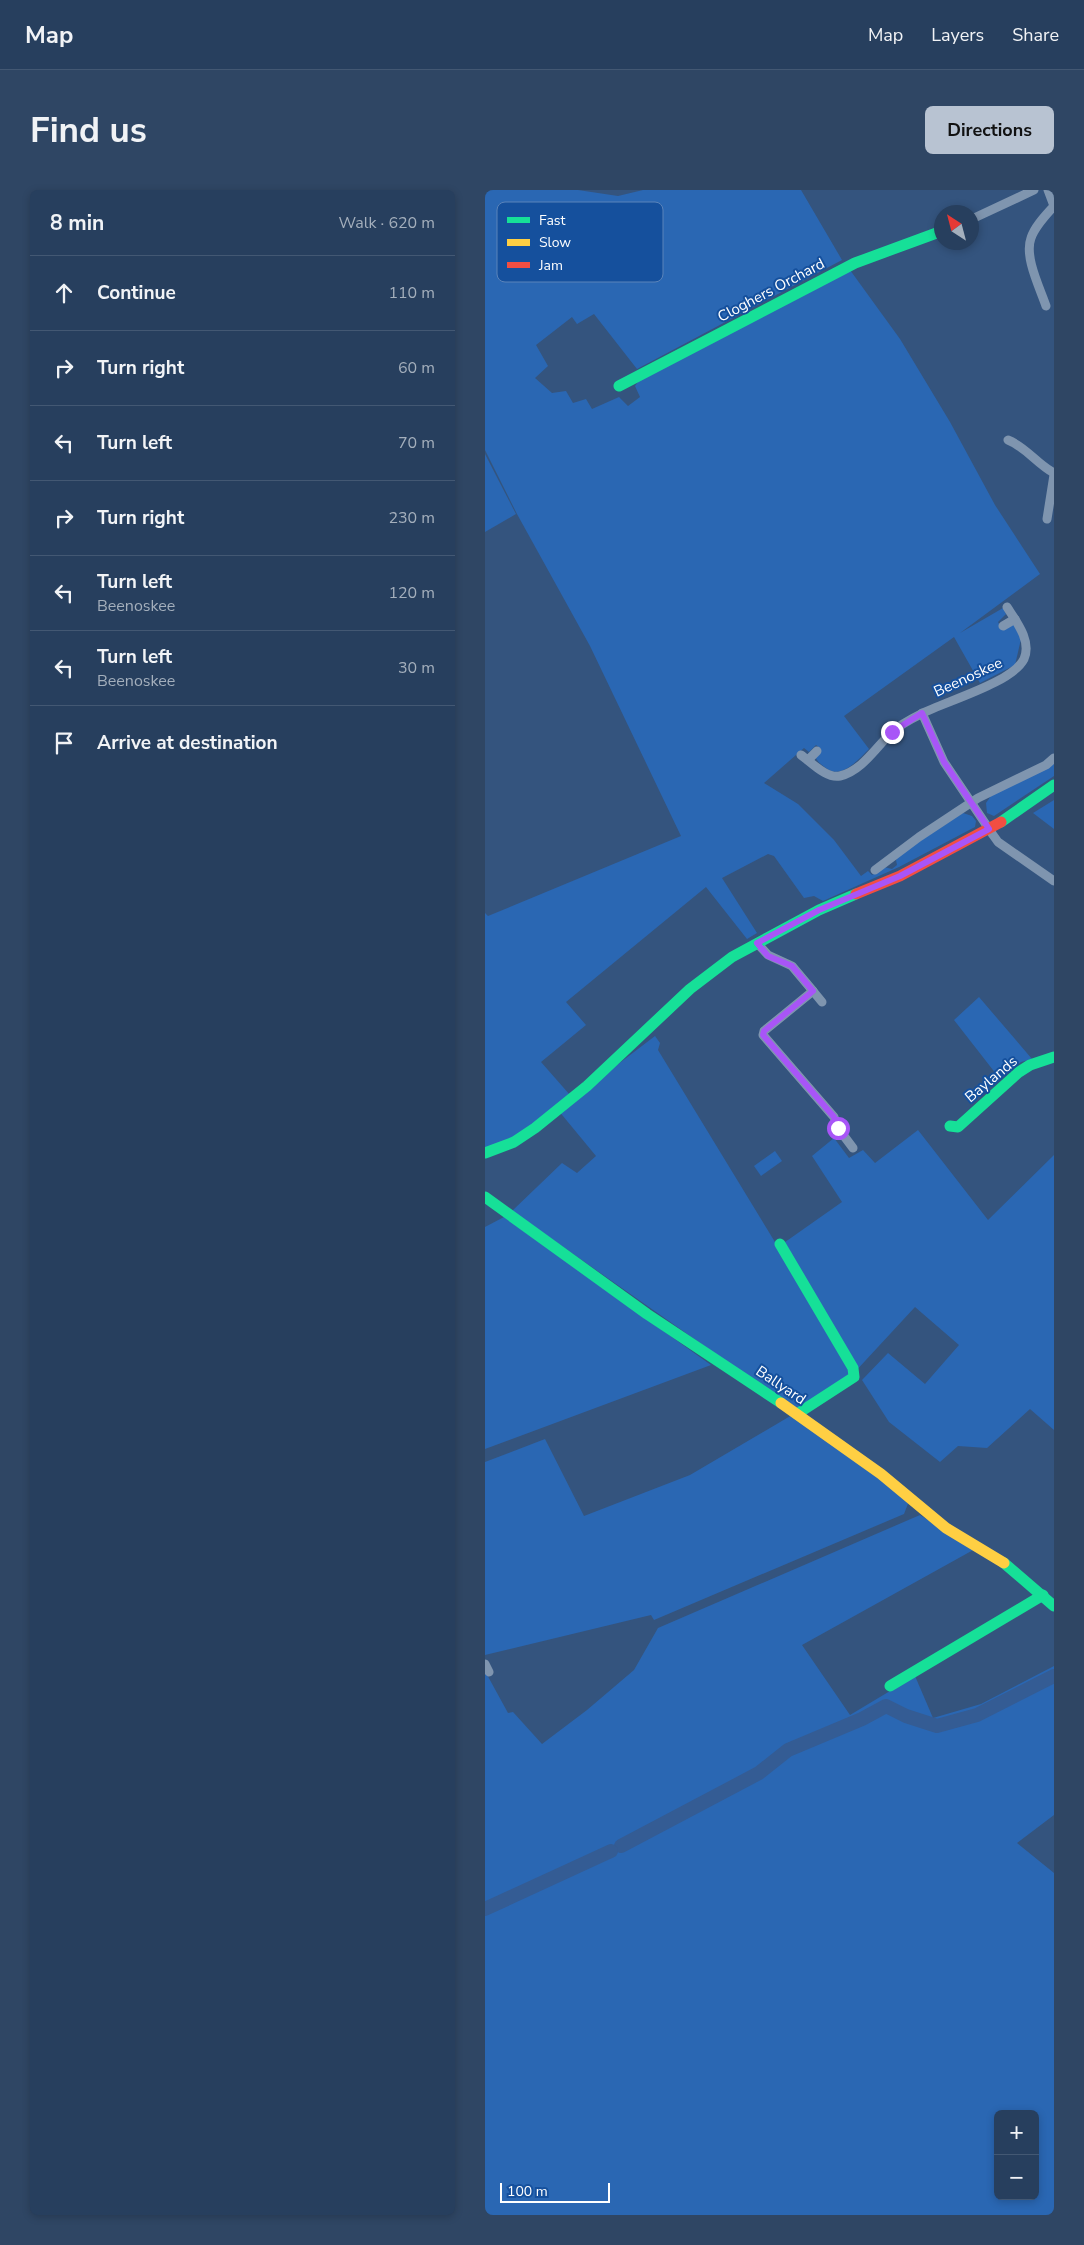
<!DOCTYPE html>
<meta charset="utf-8">
<style>
body{margin:0;font-family:"Nunito Sans",sans-serif;background:#2f4664;color:#f1f3f6}
.controls{position:absolute;right:15px;bottom:15px;display:grid;overflow:hidden;border-radius:8px;box-shadow:0 2px 8px #0003}
.controls button{width:45px;height:45px;display:grid;place-items:center;padding:0;border:0;border-bottom:1px solid #435873;background:#273f5e;color:#f1f3f6;font:25px sans-serif}
.compass{position:absolute;left:449px;top:15px;width:45px;height:45px;border-radius:50%;background:#273f5e;box-shadow:0 2px 8px #0003;rotate:324deg}
.scale{position:absolute;left:15px;bottom:12px;width:110px;box-sizing:border-box;padding-left:5px;border:2px solid #fff;border-top:0;font-size:14px;line-height:18px;white-space:nowrap;color:#fff;-webkit-text-stroke:4px #15509d;paint-order:stroke}
.stop{position:absolute;width:15px;height:15px;margin:-11px;border:4px solid #a855f7;border-radius:50%;background:#fff}
.stop.end{background:#a855f7;border-color:#fff;box-shadow:0 1px 5px #0008}
.list{margin:0;padding:0;list-style:none}
h2{display:flex;justify-content:space-between;align-items:center;height:65px;margin:0;padding:0 20px;font-size:21px}
h2 small{font-size:16px;font-weight:400;color:#a4afbc}
.list li{display:grid;grid-template-columns:32px 1fr auto;gap:15px;align-items:center;box-sizing:border-box;height:75px;padding:0 20px;border-top:1px solid #435873}
.list b{display:block;font-size:19px;white-space:nowrap}
.list p{margin:0;font-size:16px;white-space:nowrap;color:#a4afbc}
.list em{font-size:16px;font-style:normal;color:#a4afbc}
.icon{flex:none;width:28px;height:28px;fill:none;stroke:currentColor;stroke-width:2;stroke-linecap:round;stroke-linejoin:round}
.map{position:relative;flex:none;width:569px;height:2025px;overflow:hidden;border-radius:8px}
header{display:flex;align-items:center;gap:30px;box-sizing:border-box;height:70px;padding:0 25px;background:#273f5e;border-bottom:1px solid #435873}
header strong{font-size:24px}
nav{display:flex;gap:28px;margin-inline-start:auto;font-size:18px}
.intro{display:flex;align-items:center;justify-content:space-between;box-sizing:border-box;height:120px;padding:0 30px}
h1{margin:0;font-size:35px}
.button{padding:12px 22px;border-radius:8px;background:#b8c3d2;color:#111;font-size:18px;font-weight:700}
main{display:flex;gap:30px;padding:0 30px}
aside{flex:1;background:#273f5e;border-radius:8px;box-shadow:0 2px 8px #0003}
.map>svg:first-child{display:block}
</style>
<header>
<strong>Map</strong>
<nav><a>Map</a><a>Layers</a><a>Share</a></nav>
</header>
<div class="intro"><h1>Find us</h1><a class="button">Directions</a></div>
<main>
<aside>
<h2>8 min<small>Walk · 620 m</small></h2>
<ul class="list">
<li><svg class="icon" aria-label="ahead" viewBox="0 0 24 24"><path d="M12 20V5M6 11l6-6 6 6"/></svg><div><b>Continue</b></div><em>110 m</em></li>
<li><svg class="icon" aria-label="right" viewBox="0 0 24 24"><path d="M7 20v-9h11M14 6l5 5-5 5"/></svg><div><b>Turn right</b></div><em>60 m</em></li>
<li><svg class="icon" aria-label="left" viewBox="0 0 24 24"><path d="M17 20v-9H6M10 6l-5 5 5 5"/></svg><div><b>Turn left</b></div><em>70 m</em></li>
<li><svg class="icon" aria-label="right" viewBox="0 0 24 24"><path d="M7 20v-9h11M14 6l5 5-5 5"/></svg><div><b>Turn right</b></div><em>230 m</em></li>
<li><svg class="icon" aria-label="left" viewBox="0 0 24 24"><path d="M17 20v-9H6M10 6l-5 5 5 5"/></svg><div><b>Turn left</b><p>Beenoskee</p></div><em>120 m</em></li>
<li><svg class="icon" aria-label="left" viewBox="0 0 24 24"><path d="M17 20v-9H6M10 6l-5 5 5 5"/></svg><div><b>Turn left</b><p>Beenoskee</p></div><em>30 m</em></li>
<li><svg class="icon" aria-label="arrive" viewBox="0 0 24 24"><path d="M6 21V4h12l-3 4 3 4H6"/></svg><div><b>Arrive at destination</b></div></li>
</ul>
</aside>
<div class="map">
<svg width="569" height="2025" viewBox="0 0 569 2025">
<rect width="100%" height="100%" fill="#34547e"/>
<g fill="#2a67b3" fill-rule="evenodd">
<path d="M 0,0 L 93,0 L 133,6 L 158,0 L 316,0 L 357,70 L 152,179 L 109,124 L 92,134 L 87,127 L 51,155 L 63,176 L 50,188 L 67,203 L 81,201 L 88,213 L 101,209 L 107,219 L 134,207 L 143,216 L 155,207 L 150,196 L 155,189 L 365,80 L 415,149 L 465,232 L 510,315 L 555,384 L 475,443 L 518,418 L 521,424 L 513,432 L 517,439 L 529,433 L 536,449 L 530,475 L 495,493 L 469,447 L 359,526 L 384,559 C 373,570 356,590 341,578 C 336,574 332,572 330,566 L 336,559 L 331,555 L 324,562 L 319,558 L 279,593 L 313,614 L 349,650 L 376,686 L 383,681 L 387,685 L 399,677 L 407,679 L 412,675 L 411,670 L 415,664 L 478,623 L 487,626 L 491,631 L 490,637 L 414,677 L 338,711 L 329,706 L 319,708 L 289,666 L 283,664 L 237,688 L 272,743 L 262,749 L 221,697 L 81,812 L 101,835 L 56,872 L 85,905 L 27,950 L 0,958 L 0,723 L 3,726 L 196,646 L 105,456 L 32,324 L 0,260 Z"/>
<polygon points="0,264 31,324 0,342"/>
<polygon points="569,574 569,586 509,626 502,623 501,613 508,603"/>
<polygon points="569,610 569,639 548,623"/>
<polygon points="494,807 547,869 536,872 515,889 469,830"/>
<polygon points="170,846 175,853 173,860 293,1057 357,1012 327,966 349,948 364,968 378,960 390,973 433,940 503,1030 569,965 569,1240 545,1219 502,1258 473,1256 455,1272 404,1232 377,1190 403,1163 440,1194 474,1155 430,1117 368,1184 315,1223 27,1021 77,973 92,983 111,966 73,920"/>
<polygon points="290,961 297,971 276,986 269,976"/>
<polygon points="19,1027 226,1175 0,1259 0,1037"/>
<polygon points="307,1225 424,1311 419,1324 169,1430 166,1425 0,1465 0,1272 60,1249 99,1326 205,1285"/>
<path d="M 435,1325 L 490,1359 L 317,1455 L 365,1525 L 430,1486 L 448,1528 L 496,1514 L 569,1476 L 569,1625 L 532,1653 L 569,1683 L 569,2025 L 0,2025 L 0,1481 L 23,1523 L 28,1522 L 57,1554 L 102,1520 L 149,1480 L 173,1438 ZM 513,1924 L 550,1924 L 550,2006 L 513,2006 Z"/>
</g>
<g fill="none" stroke-linecap="round" stroke-linejoin="round">
<g stroke="#345c94" stroke-width="14">
<polyline points="136,1656 274,1583 303,1560 377,1529 401,1516 421,1526 452,1536 492,1525 569,1486"/>
<polyline points="0,1719 126,1661"/>
</g>
<g stroke="#7f95af" stroke-width="9">
<polyline points="487,29 549,0"/>
<path d="M 561,116 C 555,98 539,67 546,48 C 550,36 561,25 569,16 L 563,0"/>
<path d="M 523,250 C 541,257 552,274 569,283"/>
<polyline points="562,329 569,285"/>
<polyline points="518,436 530,429"/>
<polyline points="437,523 459,572 508,645 513,652 569,691"/>
<path d="M 316,565 C 327,573 342,589 355,586 C 377,581 392,556 407,542 C 415,535 426,529 436,524 C 461,511 527,493 539,469 C 547,451 531,431 522,417"/>
<polyline points="323,570 332,561"/>
<polyline points="390,680 434,647 493,608 561,575 569,568"/>
<polyline points="272,753 283,765 307,776 328,801 279,841 278,845 349,927 353,938 368,958"/>
<polyline points="328,801 337,812"/>
<polyline points="0,1474 4,1482"/>
</g>
<g stroke="#16e098" stroke-width="11">
<polyline points="134,196 370,73 457,41"/>
<polyline points="516,632 569,595"/>
<polyline points="465,936 473,937 534,882 545,875 569,867"/>
<polyline points="0,963 29,952 50,938 102,896 205,799 247,767 334,720 371,704"/>
<polyline points="0,1007 162,1124 296,1213"/>
<polyline points="295,1054 368,1178 369,1187 312,1224"/>
<polyline points="519,1373 569,1416"/>
<polyline points="405,1496 558,1405"/>
</g>
<polyline stroke="#ffcf43" stroke-width="11" points="296,1213 396,1284 461,1338 519,1373"/>
<polyline stroke="#f24e42" stroke-width="11" points="371,704 415,686 516,632"/>
</g>
<g fill="none" stroke-linecap="round" stroke-linejoin="round">
<polyline stroke="#a855f7" stroke-width="6" points="353,938 349,927 278,845 279,841 328,801 307,776 283,766 272,753 334,720 415,686 504,639 459,572 437,523 407,542"/>
</g>
<g text-anchor="middle" dominant-baseline="central" stroke-width="4" stroke-linejoin="round" paint-order="stroke">
<g font-size="15" fill="#fff" stroke="#15509d">
<text transform="translate(286 100) rotate(-28)">Cloghers Orchard</text>
<text transform="translate(483 487) rotate(-25)">Beenoskee</text>
<text transform="translate(506 889) rotate(-40)">Baylands</text>
<text transform="translate(296 1195) rotate(34)">Ballyard</text>
</g>
</g>
<rect x="12" y="12" width="166" height="80" rx="8" fill="#15509d" stroke="#5b84ba" stroke-width="1"/>
<rect x="22" y="27" width="23" height="6" fill="#16e098"/>
<rect x="22" y="49" width="23" height="7" fill="#ffcf43"/>
<rect x="22" y="72" width="23" height="6" fill="#f24e42"/>
<g font-size="14" fill="#fff">
<text x="54" y="35">Fast</text>
<text x="54" y="57">Slow</text>
<text x="54" y="80">Jam</text>
</g>
</svg>
<div class="controls">
<button>+</button>
<button>−</button>
</div>
<svg class="compass" viewBox="-18 -18 36 36"><path d="M0-13l5 13h-10z" fill="#e53935"/><path d="M0 13l5-13h-10z" fill="#a4afbc"/></svg>
<div class="scale">100 m</div>
<div class="stop" style="left:353px;top:938px"></div>
<div class="stop end" style="left:407px;top:542px"></div>
</div>
</main>
